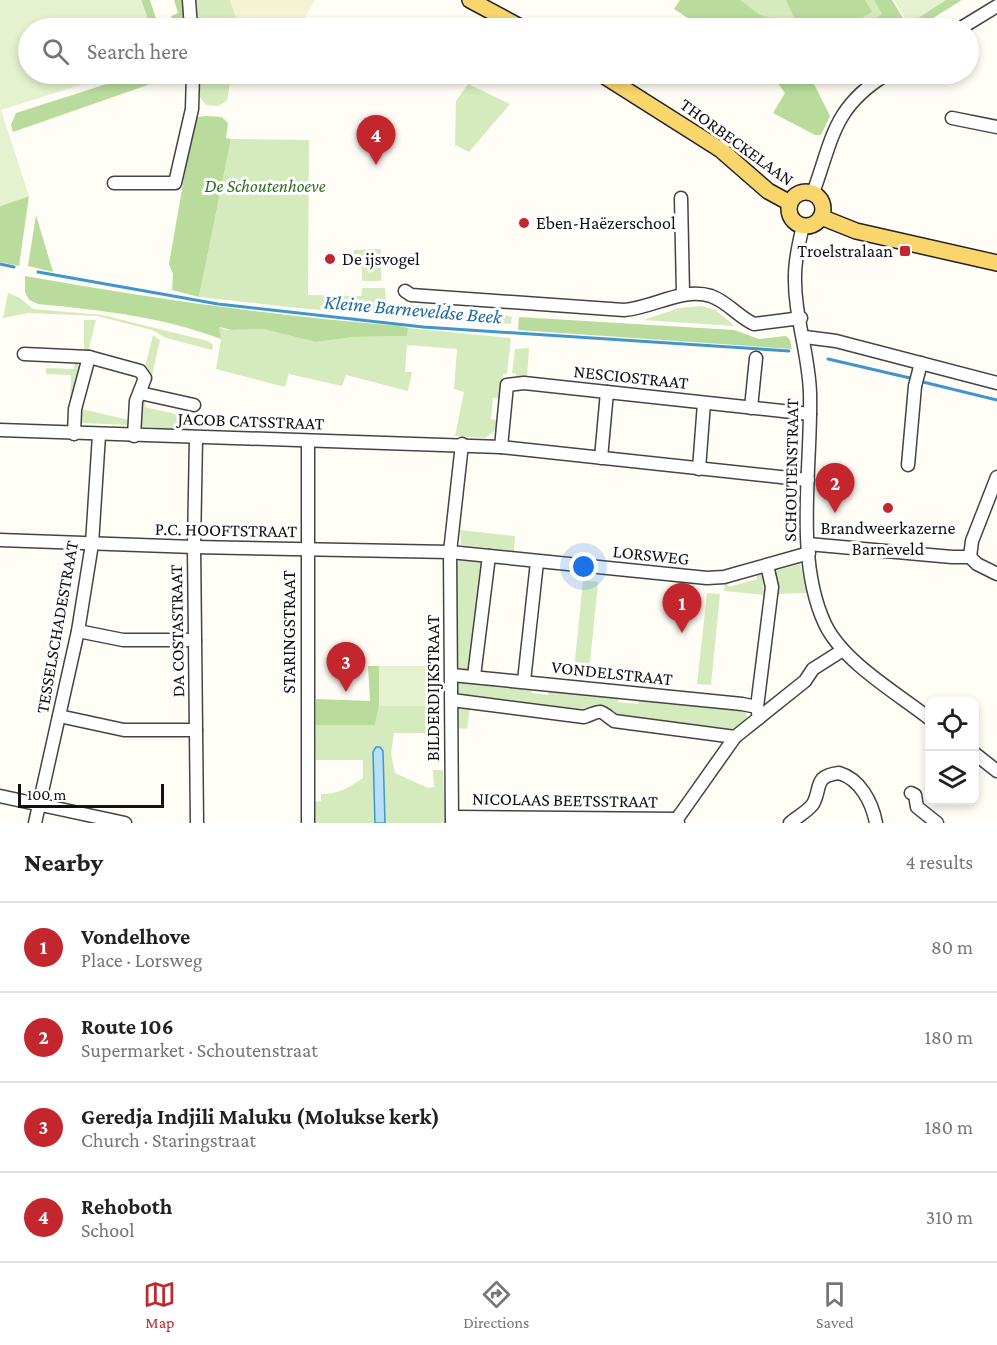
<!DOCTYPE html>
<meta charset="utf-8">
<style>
body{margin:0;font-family:"Crimson Pro",serif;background:#f2f2f2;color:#202124}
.controls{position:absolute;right:18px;bottom:18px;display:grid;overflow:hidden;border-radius:12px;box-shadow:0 3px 9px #0003}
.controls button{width:54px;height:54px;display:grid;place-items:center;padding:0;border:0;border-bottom:2px solid #e0e0e0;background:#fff;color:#202124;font:30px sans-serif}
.scale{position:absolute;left:18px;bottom:15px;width:146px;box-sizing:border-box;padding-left:6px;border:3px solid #111;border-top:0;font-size:16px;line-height:21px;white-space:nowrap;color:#111;-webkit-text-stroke:4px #fff;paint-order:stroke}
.you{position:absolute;left:584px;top:567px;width:21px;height:21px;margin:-15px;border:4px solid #fff;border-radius:50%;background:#1a73e8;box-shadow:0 0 0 9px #1a73e833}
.badge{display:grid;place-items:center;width:39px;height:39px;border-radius:50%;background:#c4262e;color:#fff;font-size:20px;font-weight:700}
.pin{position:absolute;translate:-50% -50px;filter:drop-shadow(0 2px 3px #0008)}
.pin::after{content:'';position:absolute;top:32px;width:21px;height:18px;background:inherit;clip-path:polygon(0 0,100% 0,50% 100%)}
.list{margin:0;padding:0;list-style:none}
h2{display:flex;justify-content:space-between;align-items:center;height:78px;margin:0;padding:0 24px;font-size:26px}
h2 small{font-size:20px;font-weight:400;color:#757577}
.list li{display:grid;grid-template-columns:39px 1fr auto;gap:18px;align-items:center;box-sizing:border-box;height:90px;padding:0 24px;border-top:2px solid #e0e0e0}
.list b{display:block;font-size:22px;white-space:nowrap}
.list p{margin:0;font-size:20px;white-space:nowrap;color:#757577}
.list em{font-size:20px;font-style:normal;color:#757577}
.icon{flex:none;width:33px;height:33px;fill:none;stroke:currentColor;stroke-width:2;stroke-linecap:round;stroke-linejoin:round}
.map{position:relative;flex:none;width:997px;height:823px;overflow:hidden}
.search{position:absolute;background:#fff;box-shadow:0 3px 9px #0003;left:18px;right:18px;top:18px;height:66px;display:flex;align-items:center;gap:15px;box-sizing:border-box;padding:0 21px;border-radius:33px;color:#757577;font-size:22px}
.sheet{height:438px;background:#fff}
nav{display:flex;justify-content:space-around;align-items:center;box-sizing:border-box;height:84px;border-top:2px solid #e0e0e0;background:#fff;font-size:16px;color:#757577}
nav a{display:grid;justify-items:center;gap:3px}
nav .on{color:#c4262e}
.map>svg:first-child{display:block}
</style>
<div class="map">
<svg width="997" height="823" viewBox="0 0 997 823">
<rect width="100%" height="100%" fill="#fffdf5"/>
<polygon fill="#f6f3d4" points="230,0 315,0 299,28 239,28"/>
<g fill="#d5ebbd">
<polygon points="192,0 230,0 239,28 194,28"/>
<polygon points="682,0 876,0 891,28 709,28"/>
<polygon points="196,74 252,74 311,80 311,84 230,83 227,101 218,106 206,105 200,97"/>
<polygon points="468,84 510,104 469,152 455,145 456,101"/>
<polygon points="231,139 309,140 308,295 361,296 362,288 385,288 386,302 393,308 509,316 512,317 511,324 308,309 199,297"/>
<polygon points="381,249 381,281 362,281 362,268 354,267 354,250"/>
<polygon points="8,293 20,298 33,309 102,315 208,341 213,345 212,350 166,338 152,330 97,316 29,313 3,318"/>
<polygon points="702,306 715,310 735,326 643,320 679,308"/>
<polygon points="84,320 96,320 88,352 84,351"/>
<polygon points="218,327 226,330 263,329 316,342 354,337 407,336 408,328 511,338 507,374 503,374 499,398 493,398 491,419 497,420 496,430 485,438 455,436 464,392 454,389 457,349 407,345 405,372 412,372 408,391 346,375 342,386 289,374 285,387 216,369 221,339"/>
<polygon points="153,335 160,340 152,376 145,367"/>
<polygon points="529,348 527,378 516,381 516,374 512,373 515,349"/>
<polygon points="75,362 82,367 78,370 70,403 71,375 46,374 46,368 74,369"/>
<polygon points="146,399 145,407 192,418 189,431 138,426 141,400"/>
<polygon points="82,409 129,420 129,425 81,423"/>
<polygon points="460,530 515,536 514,551 461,545"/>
<polygon points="460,560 481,562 484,571 481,573 470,660 472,668 461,671 457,668 455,563"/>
<polygon points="800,564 807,593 778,594 773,571"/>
<polygon points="763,573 764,595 724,591 725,581 729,587 757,579 757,575"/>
<polygon points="583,580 598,582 589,673 574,671"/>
<polygon points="707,593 720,594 711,685 697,684"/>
<polygon points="458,681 532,686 531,693 548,695 549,688 618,695 618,702 638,704 639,697 744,709 748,718 732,734 457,696"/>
<polygon points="456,705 470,707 467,729 457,728"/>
<path d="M 379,706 L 441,706 L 442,733 L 394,733 L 391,754 L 395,773 L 428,788 L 434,787 L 433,770 L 443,770 L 445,823 L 312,823 L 312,802 L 321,801 L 321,794 C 339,794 348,788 363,778 L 363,760 L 316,760 L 316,725 L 375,725 Z"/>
</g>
<g fill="#b9dc9c">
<polygon points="141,0 150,0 159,28 151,28"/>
<polygon points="174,0 184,0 185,28 175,28 171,16 178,13"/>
<polygon points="680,0 740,0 760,15 784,21 787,28 703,28 674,9"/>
<polygon points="786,0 865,0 872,12 844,28 799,28"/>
<polygon points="874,0 892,0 906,23 942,0 962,0 917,28 859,28 882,14"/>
<polygon points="138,74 179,74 13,132 11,125 16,113"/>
<polygon points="771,74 809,74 830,116 821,135 815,135 773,113 785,93"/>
<polygon points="205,116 222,117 228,123 226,138 231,139 199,297 172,290 173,274 169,264 193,126 198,117"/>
<polygon points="29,196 19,266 0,262 0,206"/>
<polygon points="36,215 53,272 28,266"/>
<path d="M 25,276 C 150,298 273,316 399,326 L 408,328 L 407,336 L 354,337 L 316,342 L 263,329 L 232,330 L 219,327 L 221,339 C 163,317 100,310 38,304 L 29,300 L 25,292 Z"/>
<polygon points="519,317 734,330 759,339 786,336 790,340 792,349 518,330"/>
<polygon points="368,666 379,666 379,706 375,725 316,725 316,699 370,701"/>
</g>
<g fill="#e6f2cf">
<polygon points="0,0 141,0 151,28 28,28 28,74 115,74 1,110 29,196 0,206"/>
<polygon points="894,0 946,0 909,24"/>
<rect x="379" y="666" width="62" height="40"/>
</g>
<polygon fill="#b9e0f7" stroke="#3f96cf" stroke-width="1.5" points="376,747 380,747 383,751 385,823 375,823 373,752"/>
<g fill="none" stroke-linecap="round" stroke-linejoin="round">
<g stroke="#3f96cf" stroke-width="3">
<polyline points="0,264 14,267"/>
<polyline points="38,272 218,304 423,327 789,351"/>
<polyline points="828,359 910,378"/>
<polyline points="923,382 997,400"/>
</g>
<defs>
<g id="minor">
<polyline points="189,0 191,28"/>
<polyline points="961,28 997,6"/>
<polyline points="952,118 997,127"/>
<polyline points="114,183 175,183 192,109 193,74"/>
<path d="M 813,193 C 833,138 833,107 887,74"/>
<polyline points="681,198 683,294"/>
<path d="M 803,226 C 799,242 795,259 795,276 C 794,315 809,354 810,393 C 812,465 794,558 825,624 C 843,662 897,693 930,719"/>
<path d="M 405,291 L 411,295 L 624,310 C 653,308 682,287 711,296 C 728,302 738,317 754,324 L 801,318"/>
<polyline points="805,337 836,341 997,383"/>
<polyline points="24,354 89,357 140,371 145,378 136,401 134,436"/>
<polyline points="140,393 194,405"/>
<polyline points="751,408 756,358"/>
<polyline points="0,430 501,447 808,480"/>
<polyline points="74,434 75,409 89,357"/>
<polyline points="196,438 194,547 197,823"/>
<polyline points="308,441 308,823"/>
<polyline points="501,447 507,385 524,383 810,414"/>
<polyline points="601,458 607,392"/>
<polyline points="908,465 915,386 921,363"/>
<polyline points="699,469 704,403"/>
<polyline points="0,540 194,547 450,552 707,578 724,577 809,553"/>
<polyline points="808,544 952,557 970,557"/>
<polyline points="970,557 972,541 997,477"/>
<polyline points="970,557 977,564 997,574"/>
<polyline points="78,631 123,640 195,640"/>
<polyline points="452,675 742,704 757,707 759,718"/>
<polyline points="474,676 489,556"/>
<polyline points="524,681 537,562"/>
<path d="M 452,700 L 584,717 C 603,710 598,709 614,721 L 735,737"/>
<polyline points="757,707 772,587 767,565"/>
<polyline points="59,716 124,730 196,730"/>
<polyline points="974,753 997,771"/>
<polyline points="911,793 915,795 917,807 937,823"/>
<polyline points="0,796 125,823"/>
<polyline points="453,817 677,819"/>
<polyline points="35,823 78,631 92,544 99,435"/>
<polyline points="452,823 450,552 462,444"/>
<polyline points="678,823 677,819 735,737 805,681 813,669 843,650"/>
<path d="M 790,823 C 797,817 808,811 813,804 C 822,788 813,776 839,773 C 860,779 872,802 876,823"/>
</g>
<g id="major">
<polyline points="470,0 522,28"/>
<polyline points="601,74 721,150 768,191 790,203"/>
<circle cx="806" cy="209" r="17"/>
<polyline points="821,217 856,231 997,263"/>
</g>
</defs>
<use href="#minor" stroke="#444" stroke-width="15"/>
<use href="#major" stroke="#222" stroke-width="18"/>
<use href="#minor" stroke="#fff" stroke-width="12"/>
<use href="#major" stroke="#f9d66b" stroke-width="15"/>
</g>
<g fill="#c4262e" stroke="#fff" stroke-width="2">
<circle cx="524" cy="223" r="6"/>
<rect x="899" y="245" width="12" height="12" rx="3"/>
<circle cx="330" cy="259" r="6"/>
<circle cx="888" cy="508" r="6"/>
</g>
<g text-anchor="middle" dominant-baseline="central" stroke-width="6" stroke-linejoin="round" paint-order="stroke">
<g font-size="18" fill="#111" stroke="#fff">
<text transform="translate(737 142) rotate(36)">THORBECKELAAN</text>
<text transform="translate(631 377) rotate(6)">NESCIOSTRAAT</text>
<text transform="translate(251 421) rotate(2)">JACOB CATSSTRAAT</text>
<text transform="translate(791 470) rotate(-89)">SCHOUTENSTRAAT</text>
<text transform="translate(226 530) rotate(1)">P.C. HOOFTSTRAAT</text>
<text transform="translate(651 555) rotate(6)">LORSWEG</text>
<text transform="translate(57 627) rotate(-80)">TESSELSCHADESTRAAT</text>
<text transform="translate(177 631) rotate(-91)">DA COSTASTRAAT</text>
<text transform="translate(289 632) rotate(-90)">STARINGSTRAAT</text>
<text transform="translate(612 673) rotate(6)">VONDELSTRAAT</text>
<text transform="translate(433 688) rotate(-90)">BILDERDIJKSTRAAT</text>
<text transform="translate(565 800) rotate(1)">NICOLAAS BEETSSTRAAT</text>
</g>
<g font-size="18" font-style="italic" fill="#2f6b1f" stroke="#fff">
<text x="265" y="186">De Schoutenhoeve</text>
</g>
<g font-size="18" fill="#111" stroke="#fff" text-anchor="start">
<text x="536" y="223">Eben-Haëzerschool</text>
<text x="893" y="251" text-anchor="end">Troelstralaan</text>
<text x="342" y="259">De ijsvogel</text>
<text x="888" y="528" text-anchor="middle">Brandweerkazerne<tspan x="888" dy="21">Barneveld</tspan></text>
</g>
<g font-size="20" font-style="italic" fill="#1768a6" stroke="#fff">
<text transform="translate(413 309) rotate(5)">Kleine Barneveldse Beek</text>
</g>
</g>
</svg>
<div class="controls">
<button><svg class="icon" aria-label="locate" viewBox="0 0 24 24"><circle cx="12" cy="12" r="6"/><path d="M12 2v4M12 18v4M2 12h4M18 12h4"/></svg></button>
<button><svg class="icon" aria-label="layers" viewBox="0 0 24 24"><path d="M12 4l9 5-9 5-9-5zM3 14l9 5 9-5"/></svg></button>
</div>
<div class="scale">100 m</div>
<div class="you"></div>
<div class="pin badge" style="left:682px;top:633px">1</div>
<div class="pin badge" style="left:835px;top:513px">2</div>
<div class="pin badge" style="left:346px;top:692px">3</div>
<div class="pin badge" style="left:376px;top:165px">4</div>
<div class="search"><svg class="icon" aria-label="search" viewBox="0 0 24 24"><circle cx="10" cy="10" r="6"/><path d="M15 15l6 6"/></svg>Search here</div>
</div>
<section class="sheet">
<h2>Nearby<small>4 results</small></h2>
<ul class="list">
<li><span class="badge">1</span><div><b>Vondelhove</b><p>Place · Lorsweg</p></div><em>80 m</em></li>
<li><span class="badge">2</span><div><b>Route 106</b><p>Supermarket · Schoutenstraat</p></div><em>180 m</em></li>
<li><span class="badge">3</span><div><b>Geredja Indjili Maluku (Molukse kerk)</b><p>Church · Staringstraat</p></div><em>180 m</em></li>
<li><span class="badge">4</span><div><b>Rehoboth</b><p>School</p></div><em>310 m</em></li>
</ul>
</section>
<nav>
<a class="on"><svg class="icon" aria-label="map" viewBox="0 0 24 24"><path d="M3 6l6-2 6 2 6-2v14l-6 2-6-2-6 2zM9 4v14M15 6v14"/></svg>Map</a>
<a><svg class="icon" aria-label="directions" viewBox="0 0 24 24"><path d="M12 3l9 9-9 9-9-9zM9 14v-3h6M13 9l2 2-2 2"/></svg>Directions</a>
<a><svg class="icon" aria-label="saved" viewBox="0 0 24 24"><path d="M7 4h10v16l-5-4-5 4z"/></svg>Saved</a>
</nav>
